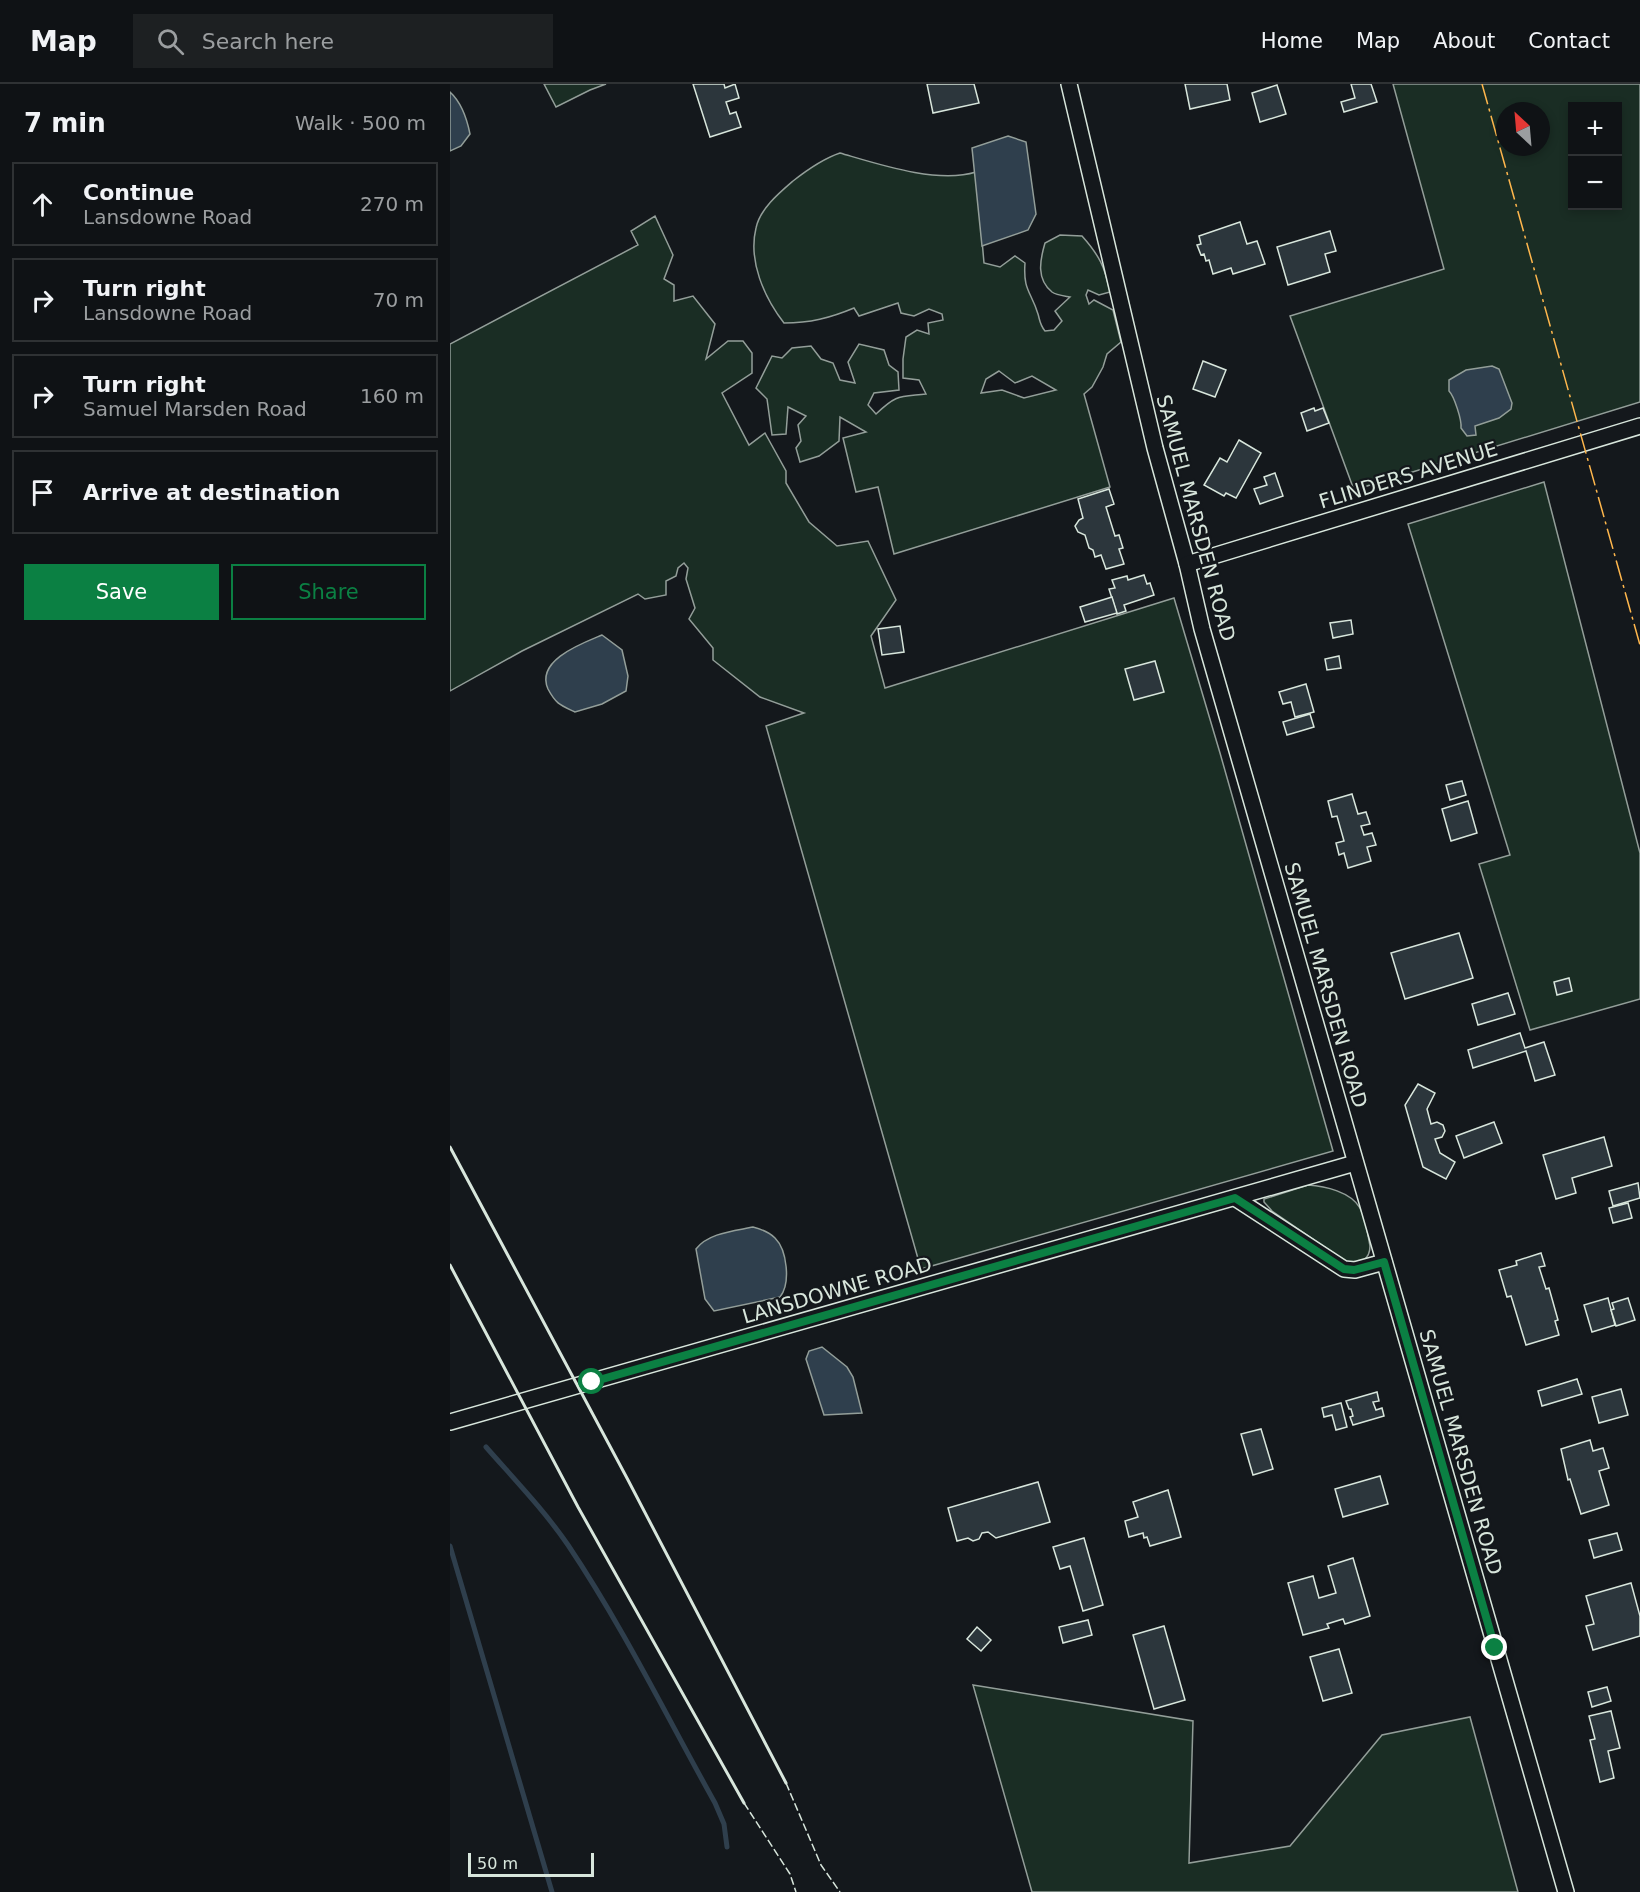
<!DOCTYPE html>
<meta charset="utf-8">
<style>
body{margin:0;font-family:"DejaVu Sans",sans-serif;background:#1d2022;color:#f1f3f6}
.controls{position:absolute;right:18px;top:18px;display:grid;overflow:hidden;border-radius:0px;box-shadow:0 3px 9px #0003}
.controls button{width:54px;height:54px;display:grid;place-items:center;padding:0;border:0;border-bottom:2px solid #2f3234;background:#0f1215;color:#f1f3f6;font:30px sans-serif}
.compass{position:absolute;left:1046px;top:18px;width:54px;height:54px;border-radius:50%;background:#0f1215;box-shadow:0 3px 9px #0003;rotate:334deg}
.scale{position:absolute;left:18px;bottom:15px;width:126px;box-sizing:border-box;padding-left:6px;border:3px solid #d8e6dc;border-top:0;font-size:16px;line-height:21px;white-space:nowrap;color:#d8e6dc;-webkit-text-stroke:4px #14181c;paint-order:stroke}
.stop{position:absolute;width:18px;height:18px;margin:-14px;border:4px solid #0b8043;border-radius:50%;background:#fff}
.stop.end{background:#0b8043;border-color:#fff;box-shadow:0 2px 6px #0008}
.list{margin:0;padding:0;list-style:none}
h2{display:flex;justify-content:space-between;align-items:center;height:78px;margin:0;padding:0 24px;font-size:26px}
h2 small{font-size:20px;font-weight:400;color:#9b9ea0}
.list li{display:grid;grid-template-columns:39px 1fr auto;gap:18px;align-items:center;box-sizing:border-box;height:84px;margin:0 12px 12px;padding:0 12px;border:2px solid #2f3234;border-radius:0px}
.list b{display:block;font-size:22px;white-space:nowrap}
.list p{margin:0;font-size:20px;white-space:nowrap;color:#9b9ea0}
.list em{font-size:20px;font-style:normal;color:#9b9ea0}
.actions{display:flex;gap:12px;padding:18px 24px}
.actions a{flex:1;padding:14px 0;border:2px solid #0b8043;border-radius:0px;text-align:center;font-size:21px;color:#0b8043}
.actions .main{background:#0b8043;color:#fff}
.icon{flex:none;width:33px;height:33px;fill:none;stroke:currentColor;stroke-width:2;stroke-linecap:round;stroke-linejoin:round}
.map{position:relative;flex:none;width:1190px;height:1808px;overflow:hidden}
header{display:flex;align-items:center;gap:36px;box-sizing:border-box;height:84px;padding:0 30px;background:#0f1215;border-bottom:2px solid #2f3234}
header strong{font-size:28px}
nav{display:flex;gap:33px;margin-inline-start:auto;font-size:21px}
.search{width:420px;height:54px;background:#1d2022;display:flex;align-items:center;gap:15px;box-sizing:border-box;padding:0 21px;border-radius:0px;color:#9b9ea0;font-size:22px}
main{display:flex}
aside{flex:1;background:#0f1215}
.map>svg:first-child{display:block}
</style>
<header>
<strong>Map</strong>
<div class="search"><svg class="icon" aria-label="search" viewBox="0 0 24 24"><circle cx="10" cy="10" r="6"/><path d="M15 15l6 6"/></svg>Search here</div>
<nav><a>Home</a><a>Map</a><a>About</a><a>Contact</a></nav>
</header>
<main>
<aside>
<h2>7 min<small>Walk · 500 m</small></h2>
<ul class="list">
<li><svg class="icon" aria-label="ahead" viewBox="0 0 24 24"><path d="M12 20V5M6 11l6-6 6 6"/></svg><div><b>Continue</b><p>Lansdowne Road</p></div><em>270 m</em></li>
<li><svg class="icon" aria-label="right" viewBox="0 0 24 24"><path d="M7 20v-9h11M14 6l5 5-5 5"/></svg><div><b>Turn right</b><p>Lansdowne Road</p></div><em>70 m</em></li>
<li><svg class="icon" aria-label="right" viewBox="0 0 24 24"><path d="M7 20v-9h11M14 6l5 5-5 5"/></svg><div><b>Turn right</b><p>Samuel Marsden Road</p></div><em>160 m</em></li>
<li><svg class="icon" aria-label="arrive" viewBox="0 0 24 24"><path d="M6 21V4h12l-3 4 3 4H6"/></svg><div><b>Arrive at destination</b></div></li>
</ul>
<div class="actions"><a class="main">Save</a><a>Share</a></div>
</aside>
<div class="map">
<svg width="1190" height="1808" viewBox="0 0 1190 1808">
<rect width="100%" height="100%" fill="#14181c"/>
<g fill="#1a2d24" stroke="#939e99" stroke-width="1.5" fill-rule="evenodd">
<polygon points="94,0 156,0 140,6 106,23"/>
<path d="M 943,0 L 1190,0 L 1190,318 L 904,406 L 840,232 L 994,185 ZM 1122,22 L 1168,22 L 1168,122 L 1122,122 ZM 1055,27 L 1091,27 L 1091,63 L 1055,63 Z"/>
<path d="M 390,69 C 428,80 487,100 526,88 L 534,179 L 550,183 L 565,172 L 575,179 C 573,207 581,207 588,230 C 590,237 590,241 595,247 L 604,246 L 612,237 L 605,227 L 620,213 C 615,212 606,211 602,208 C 586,195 590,176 595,159 L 610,151 L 632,152 C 649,171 655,183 660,208 L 649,211 L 638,206 L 636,211 L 639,220 L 644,216 L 663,226 L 671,258 L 657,270 L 653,283 L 642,303 L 634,310 L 660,403 L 444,470 L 428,403 L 406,408 L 393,354 L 416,348 L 390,333 L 389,357 L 369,372 L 350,378 L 346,364 L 351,357 L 348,341 L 356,332 L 338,323 L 336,350 L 322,351 L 317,315 L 306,304 L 322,272 L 332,274 L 342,264 L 361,262 L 371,275 L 383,279 L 390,296 L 405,299 L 398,278 L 409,260 L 434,266 L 439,281 L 448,288 L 449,306 L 424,309 L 418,321 L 426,330 C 447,310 449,313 476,310 L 469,296 L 453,294 L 453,275 L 456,253 L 467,246 L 479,250 L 478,239 L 493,236 L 492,230 L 479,225 L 464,232 L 451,229 L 448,219 L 409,232 L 404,224 C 380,234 360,239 334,239 C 314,213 298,177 306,144 C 310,125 329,109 343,97 C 357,86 372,75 390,69 ZM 549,287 L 565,299 L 582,292 L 606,306 L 574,314 L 552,306 L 531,309 L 536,295 Z"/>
<polygon points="205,132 223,171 214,195 224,201 224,217 243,212 265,240 256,275 278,257 293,257 302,269 302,289 272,309 299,361 315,349 336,387 336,399 359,438 387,462 418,457 446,516 421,552 435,604 724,514 770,669 883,1067 471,1185 316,642 354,629 310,613 263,576 263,564 239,535 245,524 236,495 238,484 234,479 228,484 226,492 216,497 216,511 195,515 188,510 72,567 0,607 0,260 188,161 181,147"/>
<polygon points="1094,398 1190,769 1190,915 1080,946 1029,780 1060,771 958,440"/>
<path d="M 858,1101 C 875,1102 901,1108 910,1124 C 916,1135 918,1151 920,1162 C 920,1176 910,1180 898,1179 L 822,1127 L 814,1118 L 814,1115 Z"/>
<polygon points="523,1601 743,1637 739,1779 840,1762 932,1651 1020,1633 1068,1808 582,1808"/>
</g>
<g fill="#2f3f4d" stroke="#939e99" stroke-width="1.5">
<path d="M 0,8 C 11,18 17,35 20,50 L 11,62 L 0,67 Z"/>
<polygon points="558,52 576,58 586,130 578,146 532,162 522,64"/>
<path d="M 1042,282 L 1049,285 L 1062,319 L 1061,325 L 1049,334 L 1025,342 L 1026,351 L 1017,352 L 1011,344 C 1012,336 1004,312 999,307 L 999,296 L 1016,286 Z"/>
<path d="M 152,551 L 172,566 L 178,592 L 176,607 L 152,620 L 125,628 C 110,621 106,620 98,605 C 85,576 133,559 152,551 Z"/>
<path d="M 303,1143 C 311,1145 319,1148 325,1154 C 337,1166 341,1199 330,1213 L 264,1227 L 255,1215 L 246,1165 C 258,1149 284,1147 303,1143 Z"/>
<polygon points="372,1263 397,1283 403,1293 412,1329 374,1331 356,1275 359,1267"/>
</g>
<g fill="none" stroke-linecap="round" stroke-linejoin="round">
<g stroke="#2f3f4d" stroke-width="5">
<path d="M 36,1363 C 64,1395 94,1426 118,1461 C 173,1543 217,1633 265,1719 L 274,1740 L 277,1763"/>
<polyline points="0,1462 102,1808"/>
</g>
</g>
<g fill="#2c363c" stroke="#d8e6dc" stroke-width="1.5">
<polygon points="243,0 274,0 275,4 285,0 289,14 276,18 280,30 286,28 291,43 260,53"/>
<polygon points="477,0 524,0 529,19 483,29"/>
<polygon points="735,0 777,0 780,16 740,25"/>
<polygon points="901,0 921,0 927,18 894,28 891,18 905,14"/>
<polygon points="827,1 836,30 810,38 802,9"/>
<polygon points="790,138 797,160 807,157 815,180 783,190 781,184 763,190 759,176 756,177 754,170 751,171 747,161 751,160 749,152"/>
<polygon points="880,147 886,167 875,170 880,188 838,201 827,163"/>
<polygon points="753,277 776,286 765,313 743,305"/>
<polygon points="864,324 865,327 873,324 879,339 857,347 851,329"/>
<polygon points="789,356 811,369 786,414 776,409 774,412 754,401 770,374 777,378"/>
<polygon points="825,389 833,412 810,420 804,405 817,401 814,393"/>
<polygon points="659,405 664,420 656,423 665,452 669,451 673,464 669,465 674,480 656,485 651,471 645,473 643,466 639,464 635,451 628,448 625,442 629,436 633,434 628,415"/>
<polygon points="694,491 697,500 700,499 704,511 674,521 676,527 667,530 659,505 665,504 662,496 677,492 678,496"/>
<polygon points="662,513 667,529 635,538 630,523"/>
<polygon points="901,536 903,550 883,554 880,539"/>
<polygon points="450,542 454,568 432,571 428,545"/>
<polygon points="889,572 891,584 877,586 875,575"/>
<polygon points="705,577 714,608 684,616 675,585"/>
<polygon points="856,600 864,628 845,633 841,618 833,620 829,608"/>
<polygon points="860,630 864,643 837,651 833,638"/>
<polygon points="1012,697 1016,711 1000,716 996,701"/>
<polygon points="902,710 908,730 916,728 920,740 911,742 914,751 922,749 926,761 917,763 921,777 898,784 894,769 889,771 886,759 894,757 887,732 882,733 878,717"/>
<polygon points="1018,717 1027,749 1001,757 992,725"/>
<polygon points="1009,849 1023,894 955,915 941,869"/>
<polygon points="1119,894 1122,907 1107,911 1104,898"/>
<polygon points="1058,909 1065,930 1028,941 1022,920"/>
<polygon points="1070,949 1075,964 1094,958 1105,991 1085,997 1076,967 1023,984 1018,966"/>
<polygon points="968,1000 985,1009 977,1025 981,1040 987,1038 993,1041 995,1047 992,1053 985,1055 990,1069 1005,1078 996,1095 973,1083 955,1021"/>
<polygon points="1044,1038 1052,1059 1014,1074 1006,1052"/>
<polygon points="1154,1053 1162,1082 1122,1094 1126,1109 1106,1115 1093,1071"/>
<polygon points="1188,1099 1190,1114 1163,1122 1159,1107"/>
<polygon points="1178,1119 1182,1134 1163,1139 1159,1124"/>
<polygon points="1091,1169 1095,1182 1089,1183 1096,1205 1099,1204 1108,1236 1105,1237 1109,1251 1076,1261 1061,1212 1057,1213 1049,1186 1067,1181 1066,1177"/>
<polygon points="1158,1214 1165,1241 1142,1248 1134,1221"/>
<polygon points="1178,1214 1185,1236 1166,1242 1161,1226 1164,1225 1162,1219"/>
<polygon points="1127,1295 1132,1310 1092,1322 1088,1307"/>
<polygon points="1171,1305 1178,1331 1149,1339 1142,1313"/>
<polygon points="927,1308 929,1317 923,1318 926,1326 932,1324 934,1332 903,1341 900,1333 903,1332 901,1325 899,1325 896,1317"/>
<polygon points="891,1319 897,1343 886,1346 882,1331 874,1333 872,1324"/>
<polygon points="811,1345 823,1385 803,1391 791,1350"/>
<polygon points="1140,1356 1143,1367 1153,1364 1159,1384 1149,1387 1159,1421 1131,1430 1120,1395 1118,1396 1111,1365"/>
<polygon points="930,1392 938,1420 893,1433 885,1405"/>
<polygon points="588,1398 600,1438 546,1454 538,1448 532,1449 529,1455 523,1457 518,1454 507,1457 498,1424"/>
<polygon points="718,1406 731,1453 700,1462 697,1453 694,1454 693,1449 679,1453 675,1437 688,1433 683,1418"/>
<polygon points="1167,1449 1172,1466 1144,1474 1139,1456"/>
<polygon points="634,1454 653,1521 633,1527 620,1482 610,1485 603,1463"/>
<polygon points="903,1474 920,1532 895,1540 893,1535 877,1540 879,1544 853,1551 838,1499 863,1492 869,1514 886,1509 878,1482"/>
<polygon points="1181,1499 1190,1532 1190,1552 1143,1566 1136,1542 1144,1540 1136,1512"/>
<polygon points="638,1536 642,1551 613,1559 609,1543"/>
<polygon points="714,1542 735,1616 704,1625 683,1551"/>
<polygon points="527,1543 541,1556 531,1567 517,1555"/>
<polygon points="889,1565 902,1609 873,1617 860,1573"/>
<polygon points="1157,1603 1161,1617 1142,1623 1138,1608"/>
<polygon points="1161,1627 1170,1664 1158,1667 1164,1694 1150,1698 1140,1656 1145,1655 1139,1632"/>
</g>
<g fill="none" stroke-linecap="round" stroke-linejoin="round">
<defs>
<g id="minor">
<polyline points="619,0 705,364 737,480 752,545 1116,1808"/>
<polyline points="737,480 1190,342"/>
<polyline points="785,1114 894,1185 905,1186 934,1178"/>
<polyline points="0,1338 905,1079"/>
</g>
</defs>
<use href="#minor" stroke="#d8e6dc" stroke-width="18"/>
<use href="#minor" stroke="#14181c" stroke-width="15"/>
<g stroke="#d8e6dc" stroke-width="1.5" stroke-dasharray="8 3" stroke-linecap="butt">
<polyline points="336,1699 371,1781 390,1808"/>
<polyline points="294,1719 340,1790 346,1808"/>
</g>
<g stroke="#d8e6dc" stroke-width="3">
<polyline points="0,1063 178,1396 336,1699"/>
<polyline points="0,1181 128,1423 294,1719"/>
</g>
<polyline stroke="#ffb74d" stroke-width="1.5" stroke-dasharray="21 4.5 3 4.5" stroke-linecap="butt" points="1032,0 1190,561"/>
</g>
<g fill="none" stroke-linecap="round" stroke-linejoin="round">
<polyline stroke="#0b8043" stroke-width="8" points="142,1298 785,1114 894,1185 904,1186 934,1178 1045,1564"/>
</g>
<g text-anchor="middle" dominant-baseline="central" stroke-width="4.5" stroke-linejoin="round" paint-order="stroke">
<g font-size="20" fill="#d8e6dc" stroke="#14181c">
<text transform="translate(958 391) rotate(-17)">FLINDERS AVENUE</text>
<text transform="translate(746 434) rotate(75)">SAMUEL MARSDEN ROAD</text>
<text transform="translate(876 901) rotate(74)">SAMUEL MARSDEN ROAD</text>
<text transform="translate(387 1206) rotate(-16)">LANSDOWNE ROAD</text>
<text transform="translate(1011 1368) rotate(74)">SAMUEL MARSDEN ROAD</text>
</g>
</g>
</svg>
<div class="controls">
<button>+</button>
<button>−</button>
</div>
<svg class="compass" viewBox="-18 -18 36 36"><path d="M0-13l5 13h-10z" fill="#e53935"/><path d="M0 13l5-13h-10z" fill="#9b9ea0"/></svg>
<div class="scale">50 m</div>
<div class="stop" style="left:142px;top:1298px"></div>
<div class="stop end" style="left:1045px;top:1564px"></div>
</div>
</main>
